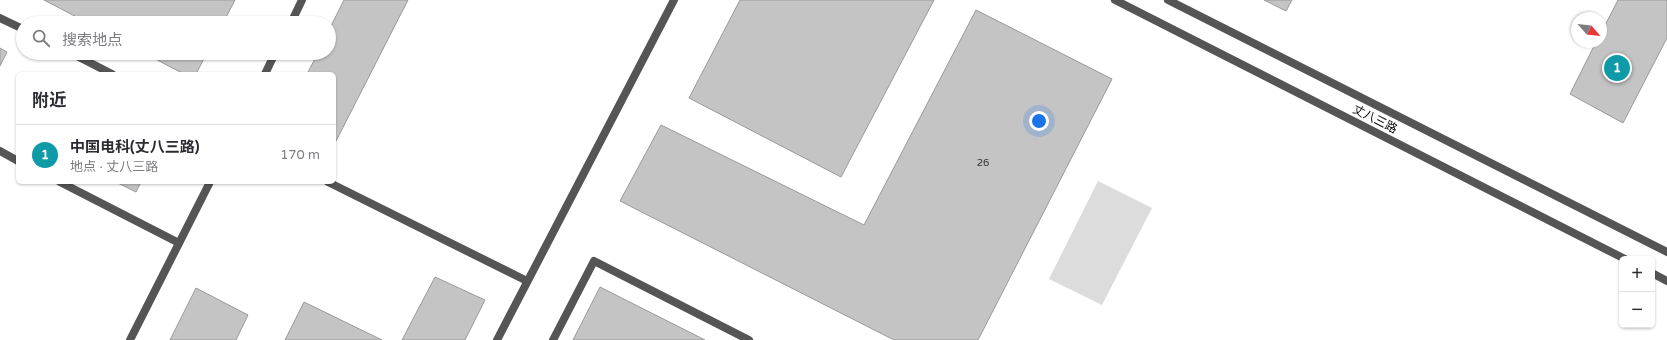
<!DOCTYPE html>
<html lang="zh">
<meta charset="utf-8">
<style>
body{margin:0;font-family:"Varela Round","Noto Sans SC",sans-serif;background:#f2f2f3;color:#2b2b33}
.controls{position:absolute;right:12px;bottom:12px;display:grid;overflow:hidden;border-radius:6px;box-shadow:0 1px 3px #0004}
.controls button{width:36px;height:36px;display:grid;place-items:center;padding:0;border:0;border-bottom:1px solid #e1e1e2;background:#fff;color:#2b2b33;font:20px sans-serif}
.compass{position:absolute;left:1571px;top:12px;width:36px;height:36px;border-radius:50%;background:#fff;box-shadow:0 1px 3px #0004;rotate:117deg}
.you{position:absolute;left:1039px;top:121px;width:14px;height:14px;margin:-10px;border:3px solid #fff;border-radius:50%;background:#1a73e8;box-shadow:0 0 0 6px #1a73e833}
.badge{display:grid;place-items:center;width:26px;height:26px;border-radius:50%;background:#d93025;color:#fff;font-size:13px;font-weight:700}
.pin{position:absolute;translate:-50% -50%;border:2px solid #fff;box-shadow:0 1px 4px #0006}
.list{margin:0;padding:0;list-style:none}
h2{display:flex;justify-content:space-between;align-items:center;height:52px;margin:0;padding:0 16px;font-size:17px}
h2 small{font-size:13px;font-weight:400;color:#7c7c81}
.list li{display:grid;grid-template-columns:26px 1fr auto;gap:12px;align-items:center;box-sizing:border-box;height:60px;padding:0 16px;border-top:1px solid #e1e1e2}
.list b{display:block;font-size:15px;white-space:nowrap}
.list p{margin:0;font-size:13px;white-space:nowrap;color:#7c7c81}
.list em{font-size:13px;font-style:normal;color:#7c7c81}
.icon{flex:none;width:22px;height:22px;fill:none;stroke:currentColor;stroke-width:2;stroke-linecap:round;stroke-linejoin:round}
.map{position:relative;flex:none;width:1667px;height:340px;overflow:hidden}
.search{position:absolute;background:#fff;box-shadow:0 1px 3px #0004;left:16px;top:16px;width:320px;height:44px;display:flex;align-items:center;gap:10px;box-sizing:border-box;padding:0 14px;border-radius:22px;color:#7c7c81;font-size:15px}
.panel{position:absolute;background:#fff;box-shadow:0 1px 3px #0004;left:16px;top:72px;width:320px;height:112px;border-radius:6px}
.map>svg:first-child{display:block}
</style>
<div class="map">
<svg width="1667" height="340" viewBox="0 0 1667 340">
<rect width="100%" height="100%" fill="#fff"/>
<polygon fill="#dcdcdc" points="1098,181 1152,208 1102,305 1049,279"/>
<g fill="#c4c4c4" stroke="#999">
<polygon points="44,0 235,0 223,23 88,23"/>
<polygon points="344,0 408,0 334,145 334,74 307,74 318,53 329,53 329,30"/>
<polygon points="740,0 934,0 841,177 689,98"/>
<polygon points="1264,0 1292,0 1286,11"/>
<polygon points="1618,0 1667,0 1667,38 1623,123 1570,94 1596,42 1601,42 1601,33"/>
<polygon points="976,10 1112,79 978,340 894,340 620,201 661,125 864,225"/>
<polygon points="0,48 7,52 0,66"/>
<polygon points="144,53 207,53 196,74 184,74"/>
<polygon points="116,182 141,182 136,192"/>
<polygon points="435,277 485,300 465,340 402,340"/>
<polygon points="600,287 705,340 573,340"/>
<polygon points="196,288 248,315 236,340 170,340"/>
<polygon points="304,302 382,340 285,340"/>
</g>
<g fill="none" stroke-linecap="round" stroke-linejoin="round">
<g stroke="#555" stroke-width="8">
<polyline points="0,18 23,29"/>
<polyline points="291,23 302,0"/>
<polyline points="71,53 112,74"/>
<polyline points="265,74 275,53"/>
<polyline points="0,151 18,161"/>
<polyline points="60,182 179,243"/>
<polyline points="328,182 527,281"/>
<polyline points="130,340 210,182"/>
<polyline points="497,340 674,0"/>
<polyline points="553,340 594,261 749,340"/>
</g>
<g stroke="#555" stroke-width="8">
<polyline points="1115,0 1625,259"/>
<polyline points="1168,0 1667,252"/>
<polyline points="1652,273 1667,281"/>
</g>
</g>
<g text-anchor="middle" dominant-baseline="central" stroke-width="3.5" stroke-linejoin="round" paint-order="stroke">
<g font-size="10" fill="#313131">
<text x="983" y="163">26</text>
</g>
<g font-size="12" fill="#000" stroke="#fff">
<text transform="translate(1375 119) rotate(27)">丈八三路</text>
</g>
</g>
</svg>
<div class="controls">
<button>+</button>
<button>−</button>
</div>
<svg class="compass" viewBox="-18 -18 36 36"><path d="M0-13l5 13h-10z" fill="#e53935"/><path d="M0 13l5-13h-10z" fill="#7c7c81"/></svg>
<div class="you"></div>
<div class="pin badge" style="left:1617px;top:68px;background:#0f9aa8">1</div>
<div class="search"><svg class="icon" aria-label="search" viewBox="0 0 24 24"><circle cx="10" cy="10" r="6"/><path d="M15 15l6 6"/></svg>搜索地点</div>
<section class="panel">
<h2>附近<small></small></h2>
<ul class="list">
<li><span class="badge" style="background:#0f9aa8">1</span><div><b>中国电科(丈八三路)</b><p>地点 · 丈八三路</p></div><em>170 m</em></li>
</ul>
</section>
</div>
